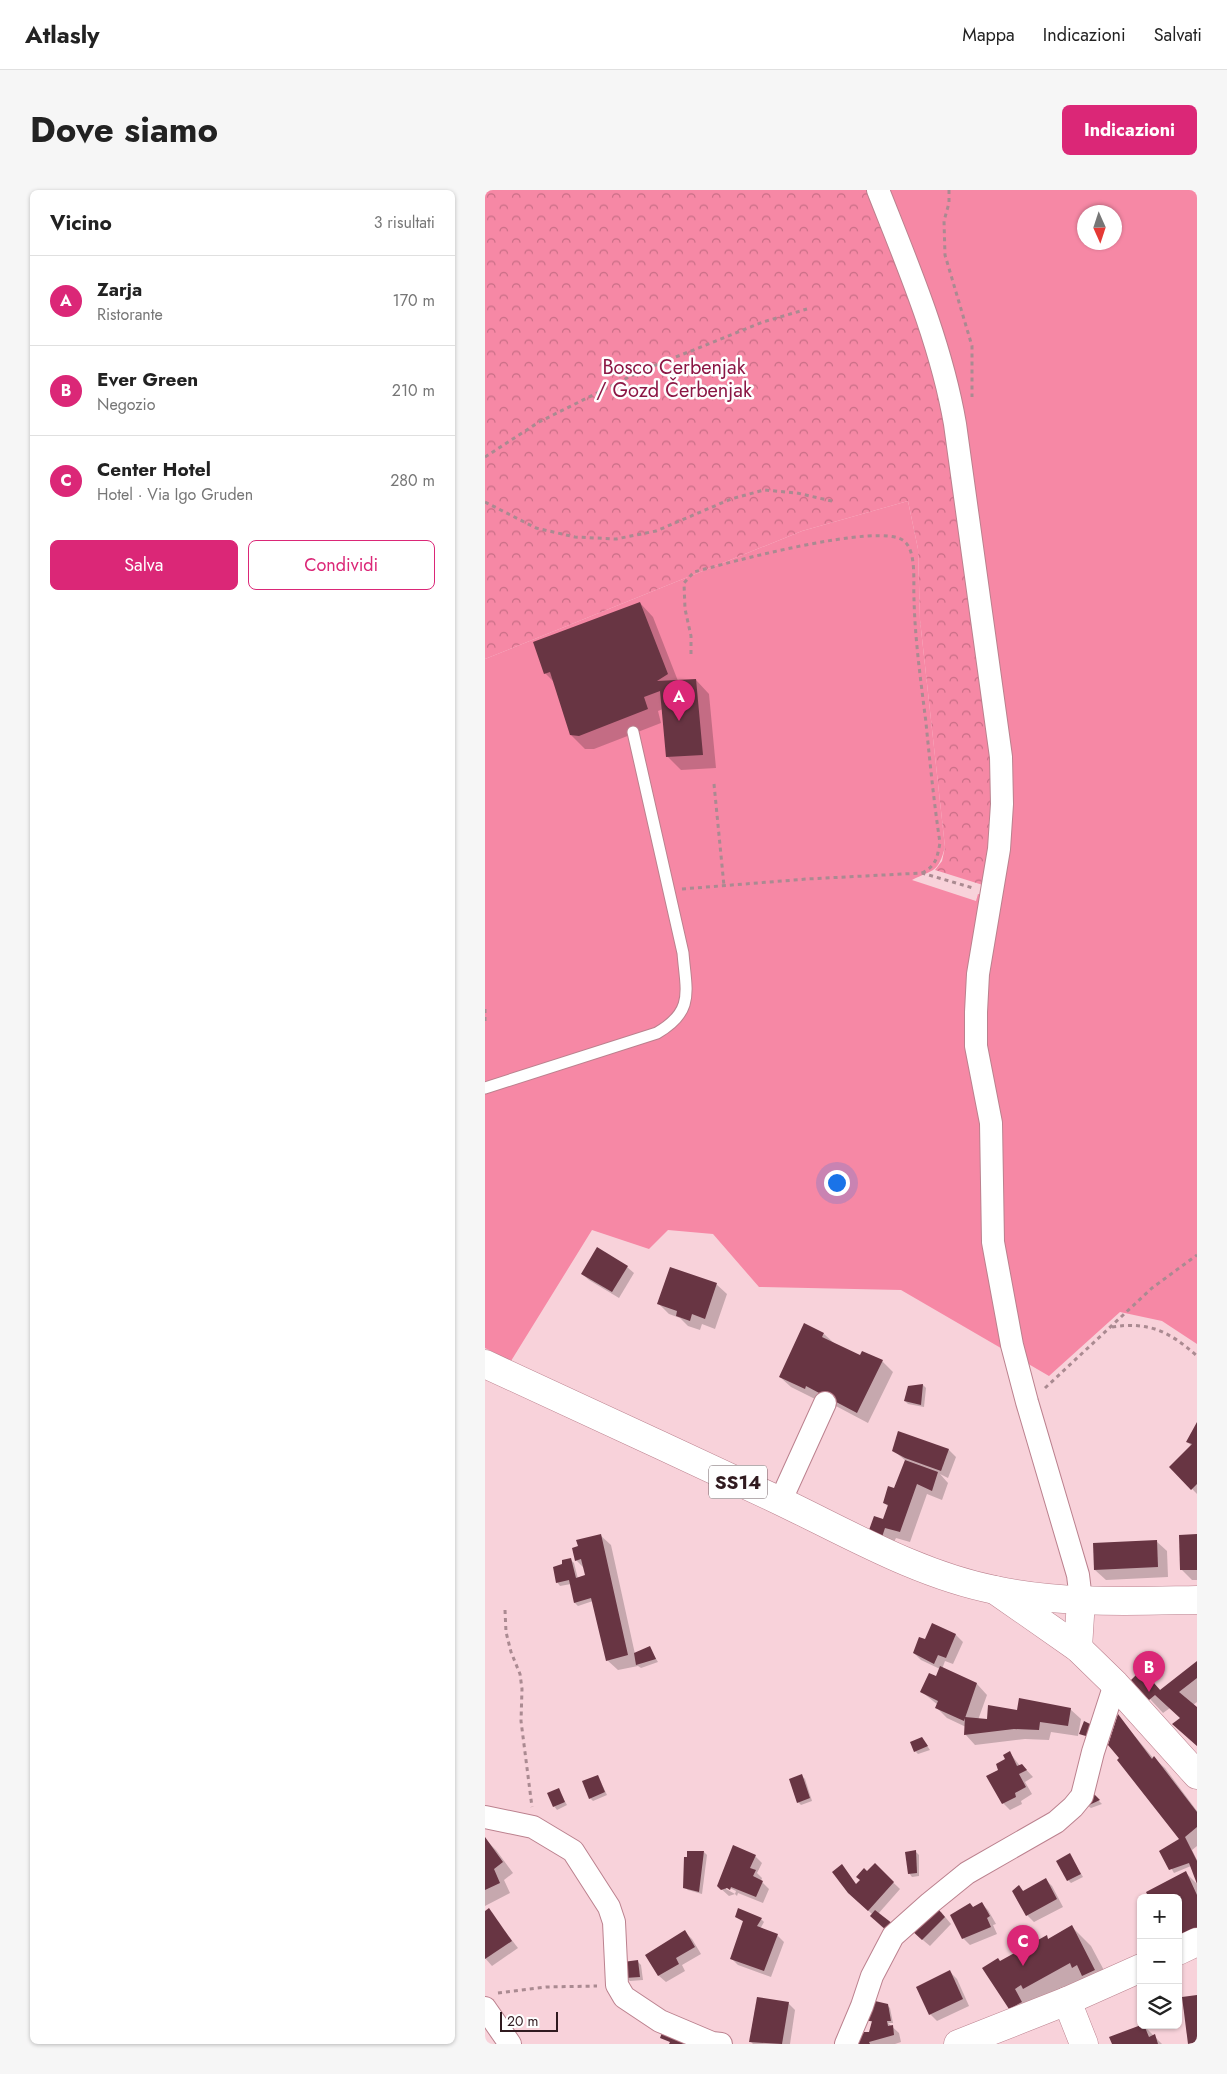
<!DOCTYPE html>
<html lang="it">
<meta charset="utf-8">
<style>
body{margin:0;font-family:Jost,sans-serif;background:#f6f6f6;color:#222}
.controls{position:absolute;right:15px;bottom:15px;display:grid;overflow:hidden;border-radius:8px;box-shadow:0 1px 4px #0004}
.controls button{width:45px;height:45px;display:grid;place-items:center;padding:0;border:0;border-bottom:1px solid #e0e0e0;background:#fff;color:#222;font:25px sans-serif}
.compass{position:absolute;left:592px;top:15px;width:45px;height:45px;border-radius:50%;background:#fff;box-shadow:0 1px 4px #0004;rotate:177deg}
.scale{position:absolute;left:15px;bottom:12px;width:58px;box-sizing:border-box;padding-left:5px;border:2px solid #301a1f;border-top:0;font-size:14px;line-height:18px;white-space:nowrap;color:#301a1f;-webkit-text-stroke:4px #fefefe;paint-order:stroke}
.you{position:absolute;left:351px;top:992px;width:18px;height:18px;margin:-12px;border:4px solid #fff;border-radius:50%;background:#1a73e8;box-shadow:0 0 0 8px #1a73e833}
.badge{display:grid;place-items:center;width:32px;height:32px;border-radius:50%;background:#db2777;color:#fff;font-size:16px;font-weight:700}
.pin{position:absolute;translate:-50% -41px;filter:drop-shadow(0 1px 2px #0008)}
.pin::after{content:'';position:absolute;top:26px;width:18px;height:15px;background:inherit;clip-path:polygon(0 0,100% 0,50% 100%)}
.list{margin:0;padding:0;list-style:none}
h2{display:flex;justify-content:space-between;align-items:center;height:65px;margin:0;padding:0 20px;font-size:21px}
h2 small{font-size:16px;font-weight:400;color:#767676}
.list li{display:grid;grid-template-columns:32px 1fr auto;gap:15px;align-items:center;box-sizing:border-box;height:90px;padding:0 20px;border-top:1px solid #e0e0e0}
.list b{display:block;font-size:19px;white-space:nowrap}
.list p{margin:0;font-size:16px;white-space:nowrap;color:#767676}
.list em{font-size:16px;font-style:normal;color:#767676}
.actions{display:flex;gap:10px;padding:15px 20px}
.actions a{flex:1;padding:11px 0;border:1px solid #db2777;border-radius:8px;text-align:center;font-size:18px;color:#db2777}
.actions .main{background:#db2777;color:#fff}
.icon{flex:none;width:28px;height:28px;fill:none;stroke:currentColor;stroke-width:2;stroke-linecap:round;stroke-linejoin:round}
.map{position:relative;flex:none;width:712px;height:1854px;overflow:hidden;border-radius:8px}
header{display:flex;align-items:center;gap:30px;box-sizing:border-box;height:70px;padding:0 25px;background:#fff;border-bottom:1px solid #e0e0e0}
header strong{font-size:24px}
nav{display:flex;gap:28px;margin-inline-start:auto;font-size:18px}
.intro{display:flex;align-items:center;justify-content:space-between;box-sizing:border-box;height:120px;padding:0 30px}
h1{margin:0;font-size:35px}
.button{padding:12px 22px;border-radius:8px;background:#db2777;color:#fff;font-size:18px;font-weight:700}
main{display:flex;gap:30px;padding:0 30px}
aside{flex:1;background:#fff;border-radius:8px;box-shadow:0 1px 4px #0004}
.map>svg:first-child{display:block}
</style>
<header>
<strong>Atlasly</strong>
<nav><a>Mappa</a><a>Indicazioni</a><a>Salvati</a></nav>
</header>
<div class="intro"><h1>Dove siamo</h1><a class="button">Indicazioni</a></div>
<main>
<aside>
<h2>Vicino<small>3 risultati</small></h2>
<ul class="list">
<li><span class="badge">A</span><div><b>Zarja</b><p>Ristorante</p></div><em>170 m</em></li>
<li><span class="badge">B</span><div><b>Ever Green</b><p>Negozio</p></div><em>210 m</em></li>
<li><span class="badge">C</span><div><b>Center Hotel</b><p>Hotel · Via Igo Gruden</p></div><em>280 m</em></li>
</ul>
<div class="actions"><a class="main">Salva</a><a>Condividi</a></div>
</aside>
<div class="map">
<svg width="712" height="1854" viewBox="0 0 712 1854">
<defs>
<pattern id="forest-crowns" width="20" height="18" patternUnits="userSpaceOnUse" patternTransform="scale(1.25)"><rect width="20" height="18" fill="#f688a5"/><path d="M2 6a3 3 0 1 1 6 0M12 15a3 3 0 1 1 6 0" fill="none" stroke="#c86e86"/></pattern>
</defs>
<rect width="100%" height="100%" fill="#f8d2da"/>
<path fill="#f688a5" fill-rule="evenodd" d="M 400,0 L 712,0 L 712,1154 L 677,1131 L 635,1122 L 564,1186 L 416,1100 L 274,1097 L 228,1044 L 183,1040 L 164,1059 L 107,1040 L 26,1171 L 0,1158 L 0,469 L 317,341 L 423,311 L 433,359 L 435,430 L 460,657 C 453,683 449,679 427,690 L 491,711 L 493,704 L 516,708 ZM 600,22 L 630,22 L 630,52 L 600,52 Z"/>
<polygon fill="url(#forest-crowns)" points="0,0 385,0 457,199 510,598 501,696 450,680 457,671 460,657 435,430 433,359 423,311 317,341 0,469"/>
<g fill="#0003" fill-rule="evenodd">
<polygon points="155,413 168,427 193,491 211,490 224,504 231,578 196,580 182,566 178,519 173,521 176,533 109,559 100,559 86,545 69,492 60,483"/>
<polygon points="142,1077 149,1083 134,1108 104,1090 97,1084"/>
<polygon points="231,1094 242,1104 230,1139 217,1134 215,1140 203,1136 195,1128 184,1124 174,1114"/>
<polygon points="339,1144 350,1154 375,1167 397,1171 408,1182 383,1233 332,1206 330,1209 306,1197 295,1187"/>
<polygon points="438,1195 441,1198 439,1217 423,1214 420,1211 424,1197"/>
<polygon points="712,1235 712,1304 686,1277 707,1256 702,1252"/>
<polygon points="464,1260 471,1267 463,1288 455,1284 463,1293 457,1310 442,1304 425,1352 411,1348 407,1356 396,1350 398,1331 404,1317 399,1313 410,1299 421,1271 409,1261"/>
<polygon points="115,1345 126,1355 150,1464 164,1457 173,1472 156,1478 153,1476 133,1480 122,1470 108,1411 93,1416 90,1413 86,1394 75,1396 72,1392 86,1370 89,1373 93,1389 102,1386 100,1379 91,1370"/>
<polygon points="712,1345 712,1390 707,1390 697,1380"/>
<polygon points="671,1351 682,1361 683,1387 621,1390 610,1380"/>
<polygon points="447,1435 471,1445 478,1452 468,1474 460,1471 457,1479 492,1494 502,1505 493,1530 503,1530 533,1522 585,1519 596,1529 593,1546 566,1542 564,1550 540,1549 490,1555 480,1544 481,1537 462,1528 452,1518 453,1515 437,1502 451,1488 455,1479 436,1470 429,1463 440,1451"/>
<polygon points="712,1473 712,1512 708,1515 712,1519 712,1556 703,1548 696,1528 685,1518 678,1523 665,1509 657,1481 676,1501"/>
<polygon points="633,1526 669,1569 669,1568 680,1578 712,1621 712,1656 707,1660 712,1670 712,1691 706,1676 689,1683 676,1661 697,1650 636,1568"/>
<polygon points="437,1548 445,1560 433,1564 430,1561"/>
<polygon points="525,1563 535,1576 537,1575 548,1587 540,1592 547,1604 536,1611 537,1614 525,1620 518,1613 515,1580"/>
<polygon points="113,1586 122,1605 108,1611 105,1608"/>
<polygon points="317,1586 320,1589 327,1611 316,1615 313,1612"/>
<polygon points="73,1599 82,1615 72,1620 69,1616"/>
<polygon points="608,1605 617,1614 606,1618 603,1616"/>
<polygon points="0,1649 11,1660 28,1683 19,1690 25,1703 0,1716"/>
<polygon points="219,1662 222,1665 217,1704 203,1700 199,1697"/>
<polygon points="431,1662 434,1665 434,1686 427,1687 424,1683"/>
<polygon points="585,1665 598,1687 586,1693 583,1690"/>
<path d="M 270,1666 L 277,1673 L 272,1683 L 277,1688 L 276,1691 L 284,1699 L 278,1713 L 253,1703 L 252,1706 L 250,1704 L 244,1706 L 233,1696 ZM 241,1696 L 251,1701 L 250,1704 L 241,1699 Z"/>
<polygon points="390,1675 415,1699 393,1724 387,1724 372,1710 372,1695"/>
<polygon points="700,1682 712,1694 712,1767"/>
<polygon points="560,1689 567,1696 578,1717 549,1732 542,1725 534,1697 539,1702"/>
<polygon points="496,1713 503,1720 511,1734 508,1735 512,1744 485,1755 478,1748 488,1718"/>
<polygon points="3,1720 33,1758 7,1776 0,1768 0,1722"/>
<polygon points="456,1722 466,1734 445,1756 432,1745"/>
<polygon points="251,1727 276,1729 279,1732 275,1739 292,1745 299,1752 286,1787 253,1775 246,1768 259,1732"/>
<polygon points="587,1737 606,1756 629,1799 544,1837 525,1818 516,1772 561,1747 564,1750"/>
<polygon points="200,1742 207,1749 216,1764 197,1775 200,1781 181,1792 174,1786 162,1765"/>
<polygon points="153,1772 156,1775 158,1790 145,1791 141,1788"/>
<polygon points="465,1782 472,1789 484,1816 452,1831 445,1824"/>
<polygon points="303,1813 310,1820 305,1854 268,1854 266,1852"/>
<polygon points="402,1815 405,1818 408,1833 403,1833 414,1843 416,1852 410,1854 375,1854 384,1843 388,1833 385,1831"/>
<polygon points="658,1835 677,1854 628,1854"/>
</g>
<g fill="#683543">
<polygon points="155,412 183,484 172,491 211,489 218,565 181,567 175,501 159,507 163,519 94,546 85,545 65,482 59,484 48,452"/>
<polygon points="112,1057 143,1076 127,1102 96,1084"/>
<polygon points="185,1077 232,1093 220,1129 207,1124 205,1131 191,1126 192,1121 172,1114"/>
<polygon points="319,1133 339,1143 337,1147 375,1165 377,1161 398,1170 372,1223 321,1196 320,1199 294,1187"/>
<polygon points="438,1194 436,1215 419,1211 423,1196"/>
<polygon points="712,1232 712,1294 706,1300 684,1277 707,1254 701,1252"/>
<polygon points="413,1241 464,1259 456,1281 420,1268 407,1261"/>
<polygon points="420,1270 453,1282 447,1301 432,1294 415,1342 400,1338 397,1347 384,1340 389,1326 398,1329 403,1315 398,1313 403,1296 409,1298"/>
<polygon points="116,1344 143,1465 121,1471 106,1408 89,1413 84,1390 71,1393 68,1377 77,1374 77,1370 86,1368 91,1388 100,1385 96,1369 90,1371 87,1358 93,1356 91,1350"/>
<polygon points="712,1344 712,1380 695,1380 694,1345"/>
<polygon points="672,1350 673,1377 609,1380 608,1353"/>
<polygon points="447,1433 471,1444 461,1468 453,1465 449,1474 428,1463 434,1447 440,1449"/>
<polygon points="165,1456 171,1469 151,1475 149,1463"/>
<polygon points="712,1471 712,1488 694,1502 712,1517 712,1556 687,1534 695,1528 670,1505 664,1510 646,1490 657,1479 675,1500"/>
<polygon points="455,1476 492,1493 479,1531 450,1518 453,1511 435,1502 444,1483 451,1486"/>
<polygon points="534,1508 586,1518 583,1536 555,1532 554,1540 529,1539 479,1545 480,1527 502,1529 503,1515 532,1520"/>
<polygon points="633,1524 667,1569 669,1566 712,1622 712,1637 700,1647 712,1671 712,1694 704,1673 684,1680 674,1661 694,1649 632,1570 634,1568 623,1555"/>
<polygon points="599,1531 609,1536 604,1547 594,1544"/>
<polygon points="437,1547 443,1556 429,1562 425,1552"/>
<polygon points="525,1561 532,1576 537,1574 542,1580 534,1584 541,1597 530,1603 531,1607 517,1614 501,1586 513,1580 511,1574 520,1569 518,1565"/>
<polygon points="317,1584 325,1608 312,1613 304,1589"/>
<polygon points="113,1585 120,1602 104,1609 97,1591"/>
<polygon points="74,1598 80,1612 68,1617 62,1603"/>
<polygon points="605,1600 615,1610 602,1616"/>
<polygon points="0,1647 18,1672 9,1679 15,1693 0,1700"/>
<polygon points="248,1655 271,1665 265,1678 271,1680 268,1686 278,1691 271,1707 246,1697 245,1700 242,1698 236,1700 232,1696"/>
<polygon points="431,1660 432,1683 423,1684 420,1662"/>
<polygon points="202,1661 219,1661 214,1702 198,1698 199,1667 202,1667"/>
<polygon points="585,1663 596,1684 582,1691 571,1671"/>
<polygon points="390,1673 409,1692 383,1721 363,1703 347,1682 357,1674 371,1694 375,1690 371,1687 379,1678 382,1681"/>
<polygon points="701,1681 712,1705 712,1738 693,1748 693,1708 664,1708 661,1702"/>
<polygon points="561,1688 572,1709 541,1726 527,1701 534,1695 538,1701"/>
<polygon points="497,1712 505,1726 502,1728 506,1737 477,1749 465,1725 485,1713 488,1717"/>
<polygon points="449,1714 460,1727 437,1750 424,1738"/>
<polygon points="4,1718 27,1751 0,1769 0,1721"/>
<polygon points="253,1718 277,1728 272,1736 293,1744 279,1781 245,1769 258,1731 250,1727"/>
<polygon points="390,1720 408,1734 402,1741 385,1726"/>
<polygon points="587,1735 610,1780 597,1786 592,1775 587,1778 585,1773 538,1799 536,1795 530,1799 537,1812 524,1819 497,1778 513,1768 515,1771 562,1745 563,1749"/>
<polygon points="200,1740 210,1757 191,1768 194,1774 173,1786 160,1765"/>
<polygon points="153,1770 155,1787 140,1788 138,1772"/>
<polygon points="465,1780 478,1809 444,1825 431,1797"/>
<polygon points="712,1805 712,1852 703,1854 697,1807"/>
<polygon points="272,1807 304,1812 297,1854 264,1852"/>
<polygon points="390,1811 403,1814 406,1831 402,1831 403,1836 408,1835 409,1845 384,1852 385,1854 374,1854 373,1852 379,1842 384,1842 387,1831 383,1831"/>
<polygon points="656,1835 659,1835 664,1847 670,1844 673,1854 627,1854 624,1847"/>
<polygon points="179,1837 199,1851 198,1854 184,1854 185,1852 175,1848"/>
</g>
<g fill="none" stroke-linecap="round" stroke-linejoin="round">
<defs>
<path id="lane" d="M 0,898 L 172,843 C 210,821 201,801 198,763 L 148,542"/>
<g id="street">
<path d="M 393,0 C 423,76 456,153 470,234 L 516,567 L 517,614 L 514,659 L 493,784 L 491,822 L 491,856 L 506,933 L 508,1052 L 527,1155 L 542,1212 L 593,1385 L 596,1410"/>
<polyline points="295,1312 340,1213"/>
<polyline points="0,1627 48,1637 88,1661 124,1717 129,1732 132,1795 139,1807 175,1831 227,1853 236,1854"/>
<polyline points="0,1818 25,1854"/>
<polyline points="361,1854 377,1816 387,1786 408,1746 445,1713 482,1683 571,1632 588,1617 597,1606 608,1562 630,1494"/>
</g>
<g id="secondary">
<polyline points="510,1400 593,1458 630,1494 712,1585"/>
<polyline points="593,1458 596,1410"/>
<polyline points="693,1761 712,1752"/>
<polyline points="582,1811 599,1854"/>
<polyline points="473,1854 582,1811 656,1778"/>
</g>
<path id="primary" d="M 0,1174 C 98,1219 197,1265 295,1311 C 364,1344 434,1385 510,1400 C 576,1414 645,1411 712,1410"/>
</defs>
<use href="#lane" stroke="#bb818e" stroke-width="13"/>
<use href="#street" stroke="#bb818e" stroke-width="24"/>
<use href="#secondary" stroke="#bb818e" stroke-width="29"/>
<use href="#primary" stroke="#bb818e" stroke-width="29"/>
<g stroke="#aa8a91" stroke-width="3" stroke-dasharray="4 4" stroke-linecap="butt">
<polyline points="464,0 464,13 459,31 460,65 487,156 487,207"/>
<polyline points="0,267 54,232 156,181 278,132 322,119"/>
<polyline points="0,312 51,338 90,347 131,349 171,341 246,309 279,300 312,303 351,312"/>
<path d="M 206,464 L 206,446 L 200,419 L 199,393 L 209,382 C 242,373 395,331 419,351 C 432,361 428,394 429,409 C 430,451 436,492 441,533 C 445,573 449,613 455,653 C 452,668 451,676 437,683"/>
<polyline points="229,594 239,696"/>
<polyline points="197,699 322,689 437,683 488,698"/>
<polyline points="0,819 0,835"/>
<path d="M 627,1137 C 664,1131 685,1142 712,1166"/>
<polyline points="560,1198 667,1098 712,1065"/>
<polyline points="20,1420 21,1442 26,1462 35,1484 37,1499 36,1531 47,1617"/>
<polyline points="13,1803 61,1797 112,1796"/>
</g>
<use href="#lane" stroke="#fff" stroke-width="11"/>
<use href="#street" stroke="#fff" stroke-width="22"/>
<use href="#secondary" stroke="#fff" stroke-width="28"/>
<use href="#primary" stroke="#fff" stroke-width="28"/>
</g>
<g text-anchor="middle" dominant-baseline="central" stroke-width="5" stroke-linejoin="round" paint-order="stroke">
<rect fill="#fefefe" stroke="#6e5e62" stroke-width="1" x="224" y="1275.5" width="58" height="33" rx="4"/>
<g font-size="19" font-weight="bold" fill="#301a1f">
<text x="253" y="1292">SS14</text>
</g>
<g font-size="20" fill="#8b1644" stroke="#fefefe">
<text x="189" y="177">Bosco Cerbenjak<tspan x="189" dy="23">/ Gozd Čerbenjak</tspan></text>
</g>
</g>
</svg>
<div class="controls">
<button>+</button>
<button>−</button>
<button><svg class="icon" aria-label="layers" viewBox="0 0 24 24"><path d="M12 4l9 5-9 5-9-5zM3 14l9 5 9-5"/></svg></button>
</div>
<svg class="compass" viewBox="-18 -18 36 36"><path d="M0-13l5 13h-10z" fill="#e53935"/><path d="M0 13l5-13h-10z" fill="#767676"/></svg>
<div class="scale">20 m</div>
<div class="you"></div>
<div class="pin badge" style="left:194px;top:531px">A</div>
<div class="pin badge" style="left:664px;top:1502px">B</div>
<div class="pin badge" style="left:538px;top:1776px">C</div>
</div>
</main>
